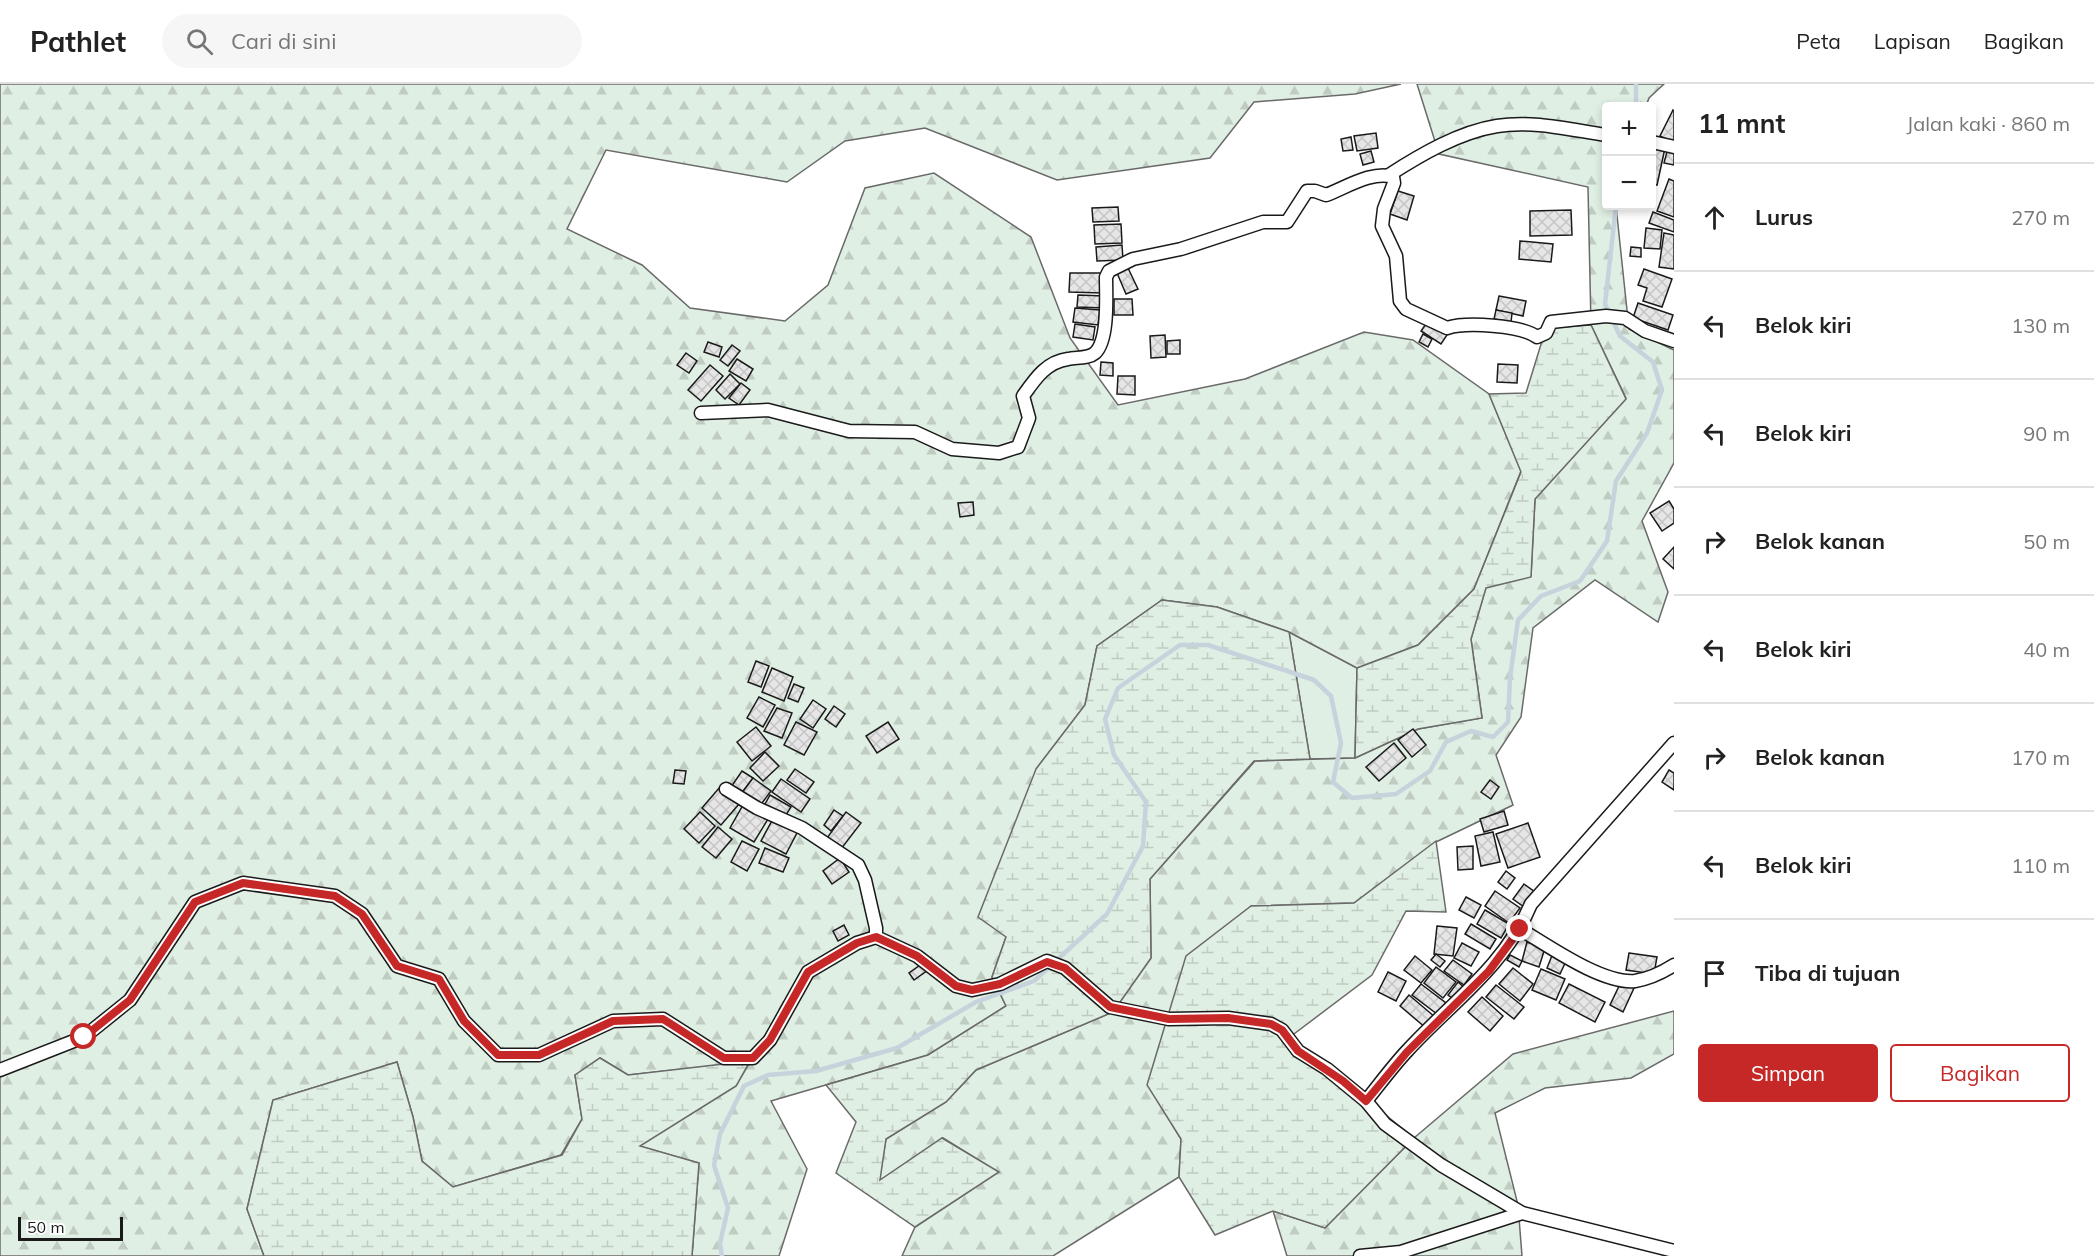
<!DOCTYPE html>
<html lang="id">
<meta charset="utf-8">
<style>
body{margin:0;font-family:Mulish,sans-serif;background:#f6f6f6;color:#222}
.controls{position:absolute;right:18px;top:18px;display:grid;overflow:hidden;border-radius:6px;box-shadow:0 3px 9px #0003}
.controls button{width:54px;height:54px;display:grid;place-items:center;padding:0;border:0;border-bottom:2px solid #e0e0e0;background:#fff;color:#222;font:30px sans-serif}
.scale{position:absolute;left:18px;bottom:15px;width:105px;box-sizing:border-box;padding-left:6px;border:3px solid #1a1a1a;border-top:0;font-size:16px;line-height:21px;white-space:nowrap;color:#1a1a1a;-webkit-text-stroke:4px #fff;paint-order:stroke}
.stop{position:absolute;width:18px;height:18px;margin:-14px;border:4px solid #c62828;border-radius:50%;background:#fff}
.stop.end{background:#c62828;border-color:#fff;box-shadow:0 2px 6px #0008}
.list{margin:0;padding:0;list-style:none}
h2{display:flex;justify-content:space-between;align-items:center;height:78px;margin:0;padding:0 24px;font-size:26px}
h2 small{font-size:20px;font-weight:400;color:#767676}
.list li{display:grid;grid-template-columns:39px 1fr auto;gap:18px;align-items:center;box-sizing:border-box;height:108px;padding:0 24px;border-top:2px solid #e0e0e0}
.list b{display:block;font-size:22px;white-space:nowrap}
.list em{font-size:20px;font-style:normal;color:#767676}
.actions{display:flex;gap:12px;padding:18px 24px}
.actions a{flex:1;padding:14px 0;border:2px solid #c62828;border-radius:6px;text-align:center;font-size:21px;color:#c62828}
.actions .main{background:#c62828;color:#fff}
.icon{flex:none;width:33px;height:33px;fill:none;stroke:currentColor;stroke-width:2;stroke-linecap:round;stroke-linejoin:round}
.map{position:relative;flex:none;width:1674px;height:1172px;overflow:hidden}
header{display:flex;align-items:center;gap:36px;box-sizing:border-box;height:84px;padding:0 30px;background:#fff;border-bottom:2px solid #e0e0e0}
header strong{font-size:28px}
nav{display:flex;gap:33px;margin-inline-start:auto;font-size:21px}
.search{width:420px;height:54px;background:#f6f6f6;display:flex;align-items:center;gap:15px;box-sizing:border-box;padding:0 21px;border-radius:33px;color:#767676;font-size:22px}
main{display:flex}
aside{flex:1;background:#fff}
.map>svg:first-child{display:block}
</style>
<header>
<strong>Pathlet</strong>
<div class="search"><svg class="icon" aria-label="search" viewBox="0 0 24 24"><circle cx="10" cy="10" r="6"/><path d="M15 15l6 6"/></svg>Cari di sini</div>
<nav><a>Peta</a><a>Lapisan</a><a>Bagikan</a></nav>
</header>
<main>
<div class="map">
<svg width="1674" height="1172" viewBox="0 0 1674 1172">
<defs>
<pattern id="forest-firs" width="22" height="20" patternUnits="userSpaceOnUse" patternTransform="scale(1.5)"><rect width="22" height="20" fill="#e0efe3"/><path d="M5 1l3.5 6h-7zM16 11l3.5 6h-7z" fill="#c0ccc2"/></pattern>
<pattern id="wetland-marsh" width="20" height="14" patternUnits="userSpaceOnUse" patternTransform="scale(1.5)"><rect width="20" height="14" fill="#e0efe3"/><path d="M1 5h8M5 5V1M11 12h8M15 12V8" fill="none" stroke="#c0ccc2"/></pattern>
<pattern id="building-cross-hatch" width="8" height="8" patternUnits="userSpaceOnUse" patternTransform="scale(1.5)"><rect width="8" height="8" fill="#e6e6e6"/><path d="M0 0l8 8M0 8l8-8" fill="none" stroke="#c5c5c5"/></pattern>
</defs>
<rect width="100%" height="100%" fill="#fff"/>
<polygon fill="#e0efe3" stroke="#6a6a6a" stroke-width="1.5" points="1289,548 1357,584 1355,674 1310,675"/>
<g fill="url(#forest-firs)" stroke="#6a6a6a" stroke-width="1.5">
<polygon points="0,0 1401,0 1355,10 1254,18 1210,74 1057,96 925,44 845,57 787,98 606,66 567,145 642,181 690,224 785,237 828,201 865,104 934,89 1031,153 1070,254 1118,321 1245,295 1364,248 1413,256 1489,310 1521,387 1474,505 1418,561 1357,584 1289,548 1217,523 1162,516 1097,562 1085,621 1036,685 1006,853 992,893 1006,922 928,971 771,1017 807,1085 779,1172 692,1172 699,1079 639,1062 736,1002 750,978 628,991 600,974 575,991 582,1035 561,1071 453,1103 422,1077 413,1033 397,978 273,1016 247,1125 264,1172 0,1172"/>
<polygon points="1417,0 1664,0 1649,14 1646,22 1606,22 1606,122 1616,122 1629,245 1674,266 1674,379 1642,437 1668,508 1658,538 1595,496 1533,544 1521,633 1496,671 1513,721 1436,758 1354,819 1251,822 1148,1001 1181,1055 1179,1093 1053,1172 902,1172 915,1143 998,1088 943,1054 879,1097 886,1055 946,1018 976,986 1113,928 1151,874 1150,795 1255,677 1355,674 1418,645 1482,634 1471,555 1486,503 1531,492 1535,415 1626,314 1591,241 1588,103 1439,70"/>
<polygon points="1674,927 1674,970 1631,994 1545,1004 1495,1029 1518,1121 1522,1172 1287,1172 1273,1127 1325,1144 1414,1054 1513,970"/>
</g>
<g fill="url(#wetland-marsh)" stroke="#6a6a6a" stroke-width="1.5">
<polygon points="1591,241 1626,315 1535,415 1531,493 1486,504 1471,555 1482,634 1418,645 1355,674 1357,584 1418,561 1474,505 1521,388 1489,310 1526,309 1546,244"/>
<polygon points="1162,516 1217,523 1289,548 1310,675 1254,677 1150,795 1151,874 1113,928 976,986 946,1018 886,1055 880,1096 942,1054 999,1088 915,1143 836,1089 856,1038 826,1001 928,971 1006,922 992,893 1006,853 978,833 1036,685 1085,621 1097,562"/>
<polygon points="1436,757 1446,828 1406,827 1372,891 1290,953 1414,1054 1325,1144 1273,1127 1215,1151 1179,1093 1181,1055 1147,1001 1186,872 1251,822 1354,819"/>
<polygon points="600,974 628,991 750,977 736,1002 640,1062 699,1079 692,1172 264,1172 247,1125 273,1016 397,978 413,1033 422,1077 453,1103 562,1071 582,1035 575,991"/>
</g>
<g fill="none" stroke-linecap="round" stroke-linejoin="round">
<g stroke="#c6d2dc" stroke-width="4.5">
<polyline points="1636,22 1636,0"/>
<polyline points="722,1172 720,1159 728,1124 714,1081 720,1050 744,1002 768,991 816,987 897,964 976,918 1034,897 1107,830 1143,762 1146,718 1114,671 1105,635 1118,604 1180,561 1208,561 1314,596 1331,612 1341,659 1333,698 1352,714 1396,710 1430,687 1446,658 1471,647 1493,653 1508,638 1510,594 1518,536 1541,512 1580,497 1607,457 1616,397 1647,349 1662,306 1653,278 1620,252 1605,220 1616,122"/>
</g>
</g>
<g fill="url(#building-cross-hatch)" stroke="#1a1a1a" stroke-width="1.5">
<polygon points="1673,26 1674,27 1674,59 1660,52"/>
<polygon points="1376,49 1378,64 1357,67 1354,52"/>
<polygon points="1351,53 1353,66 1343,67 1341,55"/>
<polygon points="1652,61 1665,64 1657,101 1652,100"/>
<polygon points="1668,64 1674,66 1674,81 1664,79"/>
<polygon points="1371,67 1374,78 1363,81 1360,70"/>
<polygon points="1669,95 1674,97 1674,133 1657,127"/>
<polygon points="1398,107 1414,112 1407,136 1390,130"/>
<polygon points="1118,123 1119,137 1093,138 1092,124"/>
<polygon points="1571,126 1572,151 1530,152 1530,127"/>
<polygon points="1653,128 1674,136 1674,148 1649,139"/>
<polygon points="1121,140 1122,159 1095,160 1094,141"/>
<polygon points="1646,144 1662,146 1660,165 1644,164"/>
<polygon points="1664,149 1674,151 1674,185 1659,183"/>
<polygon points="1520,157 1553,160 1551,178 1519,175"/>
<polygon points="1122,161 1123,176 1097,177 1096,163"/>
<polygon points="1631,163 1641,164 1641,173 1630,172"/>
<polygon points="1128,184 1138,205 1126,210 1117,189"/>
<polygon points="1644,185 1672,195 1662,223 1643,217 1647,204 1638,201"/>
<polygon points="1070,189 1103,189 1102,209 1069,208"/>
<polygon points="1078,211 1104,212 1104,224 1077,223"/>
<polygon points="1499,212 1526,217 1523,232 1496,226"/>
<polygon points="1114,215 1132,215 1133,231 1114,231"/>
<polygon points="1638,219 1673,231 1668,246 1633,234"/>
<polygon points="1075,224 1100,226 1098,241 1073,238"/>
<polygon points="1496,226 1512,229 1511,238 1494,235"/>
<polygon points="1430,234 1449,248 1441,260 1421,247"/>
<polygon points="1075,240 1095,243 1093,256 1073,253"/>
<polygon points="1423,250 1432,255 1428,263 1419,258"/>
<polygon points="1165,251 1166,273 1151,274 1150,252"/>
<polygon points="1180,256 1180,270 1167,270 1167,257"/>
<polygon points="708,258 722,263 719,273 704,268"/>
<polygon points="732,261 740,267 728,282 720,276"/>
<polygon points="686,269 697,277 689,289 677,281"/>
<polygon points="737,275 753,285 746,297 729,287"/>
<polygon points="1101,278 1113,279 1113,292 1100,291"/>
<polygon points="1498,280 1518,281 1517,299 1497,298"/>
<polygon points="710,281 723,292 701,317 688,306"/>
<polygon points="730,290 740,300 725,315 716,306"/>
<polygon points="1118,292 1135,292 1135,311 1117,310"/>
<polygon points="741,299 750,306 739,321 729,314"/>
<polygon points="1669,417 1674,425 1674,439 1662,447 1650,429"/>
<polygon points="973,418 974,431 960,433 958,419"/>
<polygon points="1674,463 1674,485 1663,475"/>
<polygon points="756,577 769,582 761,603 748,598"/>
<polygon points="772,584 793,593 784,617 762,608"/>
<polygon points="794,600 804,604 798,618 788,614"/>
<polygon points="759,613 775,621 763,643 747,634"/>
<polygon points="813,616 826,625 813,644 800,635"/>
<polygon points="834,622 845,630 836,643 825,635"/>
<polygon points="777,624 792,629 782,654 764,647"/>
<polygon points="796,638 817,648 804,671 784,661"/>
<polygon points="888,638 899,655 877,669 866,652"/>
<polygon points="756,643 771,662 752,677 737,658"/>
<polygon points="1413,645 1426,661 1412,673 1398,656"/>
<polygon points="1394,659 1406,674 1379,697 1366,683"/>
<polygon points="765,668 779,682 763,697 750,684"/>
<polygon points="795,685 814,698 806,709 787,696"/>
<polygon points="675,686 686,687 684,700 673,699"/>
<polygon points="1669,686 1674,689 1674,706 1662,698"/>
<polygon points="742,687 753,694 741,710 731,703"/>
<polygon points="753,694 771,707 759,723 741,710"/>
<polygon points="781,695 810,715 801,728 772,708"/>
<polygon points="1490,696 1499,703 1491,715 1481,708"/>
<polygon points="720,703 739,720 721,741 702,724"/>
<polygon points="770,711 791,723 784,734 764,722"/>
<polygon points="743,721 768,735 754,758 730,744"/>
<polygon points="834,726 843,732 831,747 824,741"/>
<polygon points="1504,727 1508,741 1484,748 1480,735"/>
<polygon points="700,728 715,742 699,759 684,745"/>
<polygon points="846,728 861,739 841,765 827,754"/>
<polygon points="774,733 799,745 786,770 761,757"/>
<polygon points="1528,739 1540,773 1508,784 1496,750"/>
<polygon points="718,743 732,755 716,774 702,763"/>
<polygon points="1493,748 1500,778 1481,782 1475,752"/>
<polygon points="742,757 759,765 747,787 731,778"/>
<polygon points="1473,762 1473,785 1458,786 1457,763"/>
<polygon points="765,764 789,774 783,788 759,779"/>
<polygon points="840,774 849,788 832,800 823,787"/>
<polygon points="1506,787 1515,794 1507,805 1498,798"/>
<polygon points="1524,800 1535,808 1524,823 1513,815"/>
<polygon points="1495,807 1520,824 1509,839 1485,822"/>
<polygon points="1466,813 1481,821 1474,834 1459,826"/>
<polygon points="1485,826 1509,840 1501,854 1477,840"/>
<polygon points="1471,840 1496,855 1490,865 1465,850"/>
<polygon points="844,841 849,851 838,857 833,847"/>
<polygon points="1437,842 1457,844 1453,872 1434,870"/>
<polygon points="1527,858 1545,864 1539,883 1522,877"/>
<polygon points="1462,859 1479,868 1471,882 1454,874"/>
<polygon points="1553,869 1567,875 1560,890 1547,884"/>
<polygon points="1629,869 1657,873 1654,890 1626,886"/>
<polygon points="1436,870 1445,877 1440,883 1431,876"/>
<polygon points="1510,871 1522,877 1519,883 1507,876"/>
<polygon points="1415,872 1432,886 1421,899 1404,886"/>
<polygon points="1453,876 1472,890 1464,901 1444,887"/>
<polygon points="923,879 928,886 914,896 909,889"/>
<polygon points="1436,883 1456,898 1443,914 1424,899"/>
<polygon points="1513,884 1533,900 1520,917 1499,900"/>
<polygon points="1541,885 1565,895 1556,916 1532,906"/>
<polygon points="1388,888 1406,897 1396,917 1378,908"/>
<polygon points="1458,898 1466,905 1456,917 1448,911"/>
<polygon points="1621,898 1634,904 1623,928 1610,921"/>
<polygon points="1421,900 1446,919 1437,930 1412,911"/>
<polygon points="1569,900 1605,918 1595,938 1559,919"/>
<polygon points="1496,901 1524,923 1514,935 1486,913"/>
<polygon points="1409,911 1435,933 1426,944 1400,922"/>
<polygon points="1482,913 1503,932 1490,947 1468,928"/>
</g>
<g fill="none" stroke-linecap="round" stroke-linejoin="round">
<defs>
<g id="street">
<polyline points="1652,58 1674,63"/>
<path d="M 1389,91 C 1420,71 1459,48 1497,42 C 1532,36 1571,46 1606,51"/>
<path d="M 701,329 L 768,326 L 849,347 L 915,348 L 952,365 L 999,369 L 1018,363 L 1029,334 L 1023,312 C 1035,295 1046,278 1068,275 C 1076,273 1088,275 1095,269 C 1109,256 1106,211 1106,193 L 1109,187 L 1133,175 L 1181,165 L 1263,138 L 1287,138 L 1307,107 L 1315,107 L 1326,111 C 1345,104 1373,86 1393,93 L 1394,99 L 1384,125 L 1382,142 L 1396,172 L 1400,217 L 1406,225 L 1447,244 C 1466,238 1521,241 1537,253 L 1546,249 L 1551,238 L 1606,232 L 1625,234 L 1645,247 L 1674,257"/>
<polyline points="726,705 757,724 802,744 858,781 865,796 876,844 876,853 917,872 956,902 972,906 1000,900 1047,877 1065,884 1110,923 1169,935 1228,934 1271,940 1282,946 1298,967 1327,985 1366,1017 1385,1040 1441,1081 1522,1129 1674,1167"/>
<path d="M 1520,845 C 1549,862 1602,900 1635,897 C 1648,895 1663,888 1674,881"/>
<polyline points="0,986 84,953 130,916 195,818 243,799 335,812 362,830 397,882 439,895 464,937 498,971 539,971 613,937 663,935 724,974 753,974 770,956 808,888 857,859 876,853"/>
<path d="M 1366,1017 C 1379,1001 1392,983 1407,967 C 1451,919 1505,882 1531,820 L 1674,659"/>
<polyline points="1360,1172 1401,1168 1522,1129"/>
</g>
</defs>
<use href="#street" stroke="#1a1a1a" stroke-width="15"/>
<use href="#street" stroke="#fff" stroke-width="12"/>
</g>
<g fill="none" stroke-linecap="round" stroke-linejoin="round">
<polyline stroke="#c62828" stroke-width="8" points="84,953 130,916 195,818 243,799 335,812 362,830 397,882 439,895 464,937 498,971 539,971 613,937 663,935 724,974 753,974 770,956 808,888 857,859 876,853 917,872 956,902 972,906 1000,900 1047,878 1065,884 1110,923 1169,935 1228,934 1271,940 1282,946 1298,967 1343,997 1366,1017 1407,968 1489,887 1520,845"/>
</g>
</svg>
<div class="controls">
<button>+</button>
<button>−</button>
</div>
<div class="scale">50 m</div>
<div class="stop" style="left:84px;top:953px"></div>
<div class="stop end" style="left:1520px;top:845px"></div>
</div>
<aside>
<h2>11 mnt<small>Jalan kaki · 860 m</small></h2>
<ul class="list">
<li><svg class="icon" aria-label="ahead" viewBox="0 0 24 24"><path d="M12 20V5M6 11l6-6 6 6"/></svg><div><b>Lurus</b></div><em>270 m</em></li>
<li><svg class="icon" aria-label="left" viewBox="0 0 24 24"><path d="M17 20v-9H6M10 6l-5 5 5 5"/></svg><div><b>Belok kiri</b></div><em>130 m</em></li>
<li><svg class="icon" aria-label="left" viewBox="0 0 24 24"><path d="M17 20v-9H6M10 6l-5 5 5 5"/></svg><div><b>Belok kiri</b></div><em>90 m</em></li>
<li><svg class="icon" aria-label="right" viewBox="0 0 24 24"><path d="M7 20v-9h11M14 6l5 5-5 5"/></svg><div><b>Belok kanan</b></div><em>50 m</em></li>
<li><svg class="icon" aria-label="left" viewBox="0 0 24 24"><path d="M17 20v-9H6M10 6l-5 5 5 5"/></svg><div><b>Belok kiri</b></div><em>40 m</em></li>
<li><svg class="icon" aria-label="right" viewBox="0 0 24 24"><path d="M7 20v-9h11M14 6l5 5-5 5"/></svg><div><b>Belok kanan</b></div><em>170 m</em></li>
<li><svg class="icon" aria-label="left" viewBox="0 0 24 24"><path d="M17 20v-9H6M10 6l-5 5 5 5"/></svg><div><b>Belok kiri</b></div><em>110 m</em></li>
<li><svg class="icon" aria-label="arrive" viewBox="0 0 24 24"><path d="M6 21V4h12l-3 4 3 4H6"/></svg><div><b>Tiba di tujuan</b></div></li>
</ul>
<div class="actions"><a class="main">Simpan</a><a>Bagikan</a></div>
</aside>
</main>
